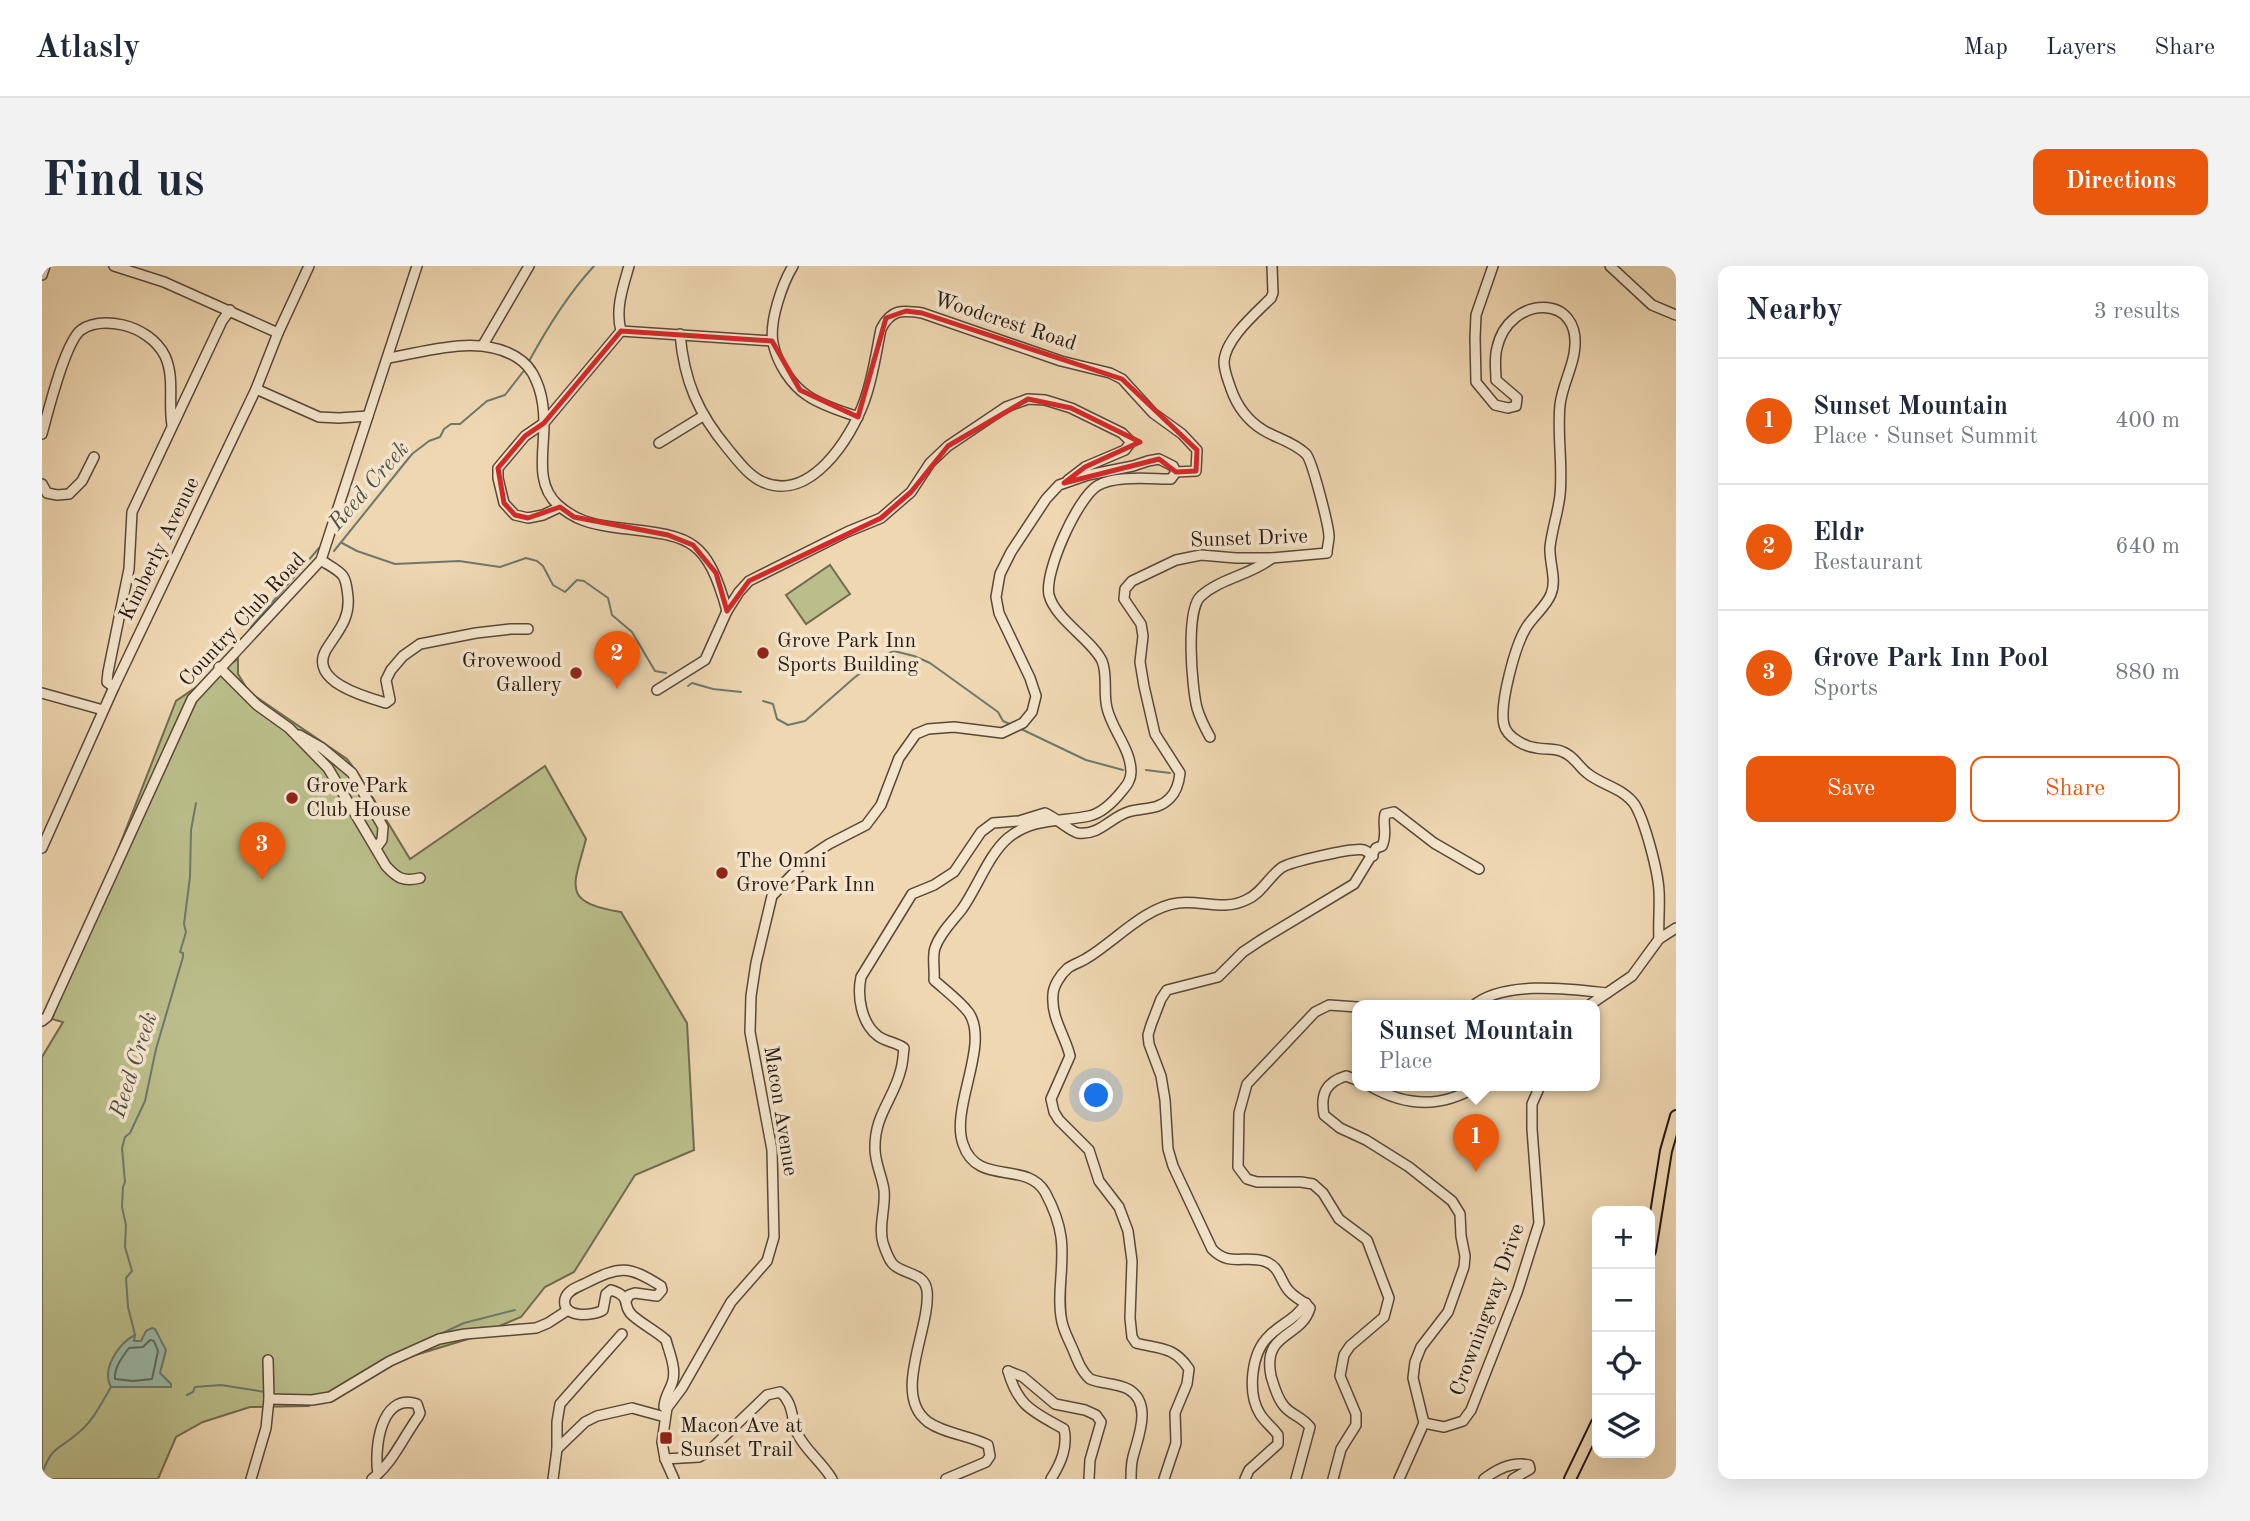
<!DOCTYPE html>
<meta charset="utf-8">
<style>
body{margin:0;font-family:"Old Standard TT",serif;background:#f2f2f3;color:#1f2937}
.controls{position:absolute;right:21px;bottom:21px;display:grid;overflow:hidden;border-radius:14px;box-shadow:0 7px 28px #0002}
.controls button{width:63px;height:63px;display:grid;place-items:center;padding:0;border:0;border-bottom:2px solid #e0e1e3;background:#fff;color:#1f2937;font:35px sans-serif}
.you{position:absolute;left:1055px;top:830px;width:24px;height:24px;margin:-18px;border:5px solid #fff;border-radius:50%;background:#1a73e8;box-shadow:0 0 0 10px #1a73e833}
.badge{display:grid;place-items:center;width:46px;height:46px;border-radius:50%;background:#ea580c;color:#fff;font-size:23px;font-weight:700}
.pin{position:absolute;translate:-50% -58px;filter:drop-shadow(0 2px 4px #0008)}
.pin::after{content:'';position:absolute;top:37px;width:24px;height:21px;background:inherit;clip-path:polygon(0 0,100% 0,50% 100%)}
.popup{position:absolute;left:1310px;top:734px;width:248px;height:91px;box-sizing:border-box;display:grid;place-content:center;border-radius:14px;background:#fff;filter:drop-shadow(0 2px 5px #0005);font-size:23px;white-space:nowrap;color:#747a83}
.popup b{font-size:26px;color:#1f2937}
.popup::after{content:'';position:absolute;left:50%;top:100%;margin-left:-14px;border:14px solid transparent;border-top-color:#fff}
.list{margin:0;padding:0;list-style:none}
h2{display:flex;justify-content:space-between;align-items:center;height:91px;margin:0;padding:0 28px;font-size:30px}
h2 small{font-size:23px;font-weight:400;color:#747a83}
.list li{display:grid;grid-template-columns:46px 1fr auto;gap:21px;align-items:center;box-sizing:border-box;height:126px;padding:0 28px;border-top:2px solid #e0e1e3}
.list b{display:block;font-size:26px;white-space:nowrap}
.list p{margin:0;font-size:23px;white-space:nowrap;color:#747a83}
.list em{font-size:23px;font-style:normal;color:#747a83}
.actions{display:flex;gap:14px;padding:21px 28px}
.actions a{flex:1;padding:16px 0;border:2px solid #ea580c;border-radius:14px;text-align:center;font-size:24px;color:#ea580c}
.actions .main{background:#ea580c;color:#fff}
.icon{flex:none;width:38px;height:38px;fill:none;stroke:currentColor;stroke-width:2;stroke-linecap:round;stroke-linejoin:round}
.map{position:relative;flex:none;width:1634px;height:1213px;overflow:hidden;border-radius:14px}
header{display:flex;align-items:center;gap:42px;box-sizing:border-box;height:98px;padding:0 35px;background:#fff;border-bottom:2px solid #e0e1e3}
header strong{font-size:33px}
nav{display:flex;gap:38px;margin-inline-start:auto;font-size:24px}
.intro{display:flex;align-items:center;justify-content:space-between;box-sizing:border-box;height:168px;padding:0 42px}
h1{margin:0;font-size:49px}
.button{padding:18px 32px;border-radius:14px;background:#ea580c;color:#fff;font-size:24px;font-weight:700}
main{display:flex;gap:42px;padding:0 42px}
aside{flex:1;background:#fff;border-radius:14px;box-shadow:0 7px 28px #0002}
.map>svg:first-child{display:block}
</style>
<header>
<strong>Atlasly</strong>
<nav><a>Map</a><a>Layers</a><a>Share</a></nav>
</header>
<div class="intro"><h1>Find us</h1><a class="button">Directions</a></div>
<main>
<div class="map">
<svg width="1634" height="1213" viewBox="0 0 1634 1213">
<rect width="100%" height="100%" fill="#eed7b1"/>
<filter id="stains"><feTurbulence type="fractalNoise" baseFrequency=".00286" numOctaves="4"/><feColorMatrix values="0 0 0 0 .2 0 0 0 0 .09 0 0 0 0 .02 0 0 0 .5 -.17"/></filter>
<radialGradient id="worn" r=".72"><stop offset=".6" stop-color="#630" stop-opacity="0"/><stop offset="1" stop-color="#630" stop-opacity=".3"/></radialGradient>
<g fill="#babe8a" stroke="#706b4e" stroke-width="2">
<polygon points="788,299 808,328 764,358 744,329"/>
<path d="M 196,393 L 196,408 L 207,426 L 305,493 L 317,509 L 368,593 L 503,500 L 544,573 C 532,620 518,636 579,646 L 645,757 L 652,884 L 593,909 L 532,1006 L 503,1021 L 479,1051 L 426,1073 L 331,1102 L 267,1140 L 208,1141 L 161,1156 L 134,1171 L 116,1213 L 0,1213 L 0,791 L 21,756 L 10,753 L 134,435 Z"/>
</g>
<path fill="#9abaa9" stroke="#6c796d" stroke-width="2" d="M 110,1062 L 113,1063 L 124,1084 L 118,1107 L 129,1118 L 129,1121 L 69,1121 C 59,1103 77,1077 93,1069 L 92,1075 L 99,1075 L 104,1065 Z"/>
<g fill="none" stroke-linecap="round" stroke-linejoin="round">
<path stroke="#60695e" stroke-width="2" d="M 108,1074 L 112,1075 L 116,1085 L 110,1113 L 91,1115 L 73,1113 C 72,1102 80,1091 87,1082 L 101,1081 Z"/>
<g stroke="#6c796d" stroke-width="2">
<path d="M 486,97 C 505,62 525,29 552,0"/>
<polyline points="300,277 315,285 353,298 417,295 458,301 484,292 495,295 501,300 511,319 523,326 535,314 542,315 566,332 570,349 590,366 613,405 624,407"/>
<polyline points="292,285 370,188 387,175 398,171 402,163 409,158 418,158 445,135 463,129 484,102"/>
<polyline points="209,361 277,282"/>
<polyline points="646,420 650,417 671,423 699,426"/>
<polyline points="721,435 731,438 735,453 746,459 763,455 812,412 841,390 852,385 872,390 888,397 956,446 961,455 970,459"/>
<polyline points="979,463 1044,494 1081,504"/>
<polyline points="1104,504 1128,507"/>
<polyline points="93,1069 86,1041 84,1012 90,1005 83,981 84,959 80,941 81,921 83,916 80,882 83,871 88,867 103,835 114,783 141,691 141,687 138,686 144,666 142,658 148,611 149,564 154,537"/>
<polyline points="394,1070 422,1057 473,1044"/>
<polyline points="313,1111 345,1092"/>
<polyline points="145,1129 151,1126 153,1121 179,1119 223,1126"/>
<path d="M 0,1208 C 10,1179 16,1185 36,1167 C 51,1155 59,1138 69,1121"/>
</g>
<defs>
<g id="minor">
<polyline points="72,0 122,16 236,67"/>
<path d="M 751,0 C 740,18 727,56 731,77 C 735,97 749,119 766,130 C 781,140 799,145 816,151"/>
<path d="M 1451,0 L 1434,49 L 1433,72 L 1434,116 L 1453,139 L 1466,142 L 1474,140 L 1475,132 L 1454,114 C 1454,104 1452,92 1455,82 C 1466,29 1543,25 1532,88 C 1529,105 1520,121 1518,139 C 1515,168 1521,199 1518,229 C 1516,247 1510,263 1508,281 C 1507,296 1515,314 1509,328 C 1504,341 1491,350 1484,362 C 1473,380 1457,439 1462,459 C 1465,471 1483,481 1495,482 C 1504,484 1513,482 1521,486 C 1532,490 1536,500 1545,507 C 1559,519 1582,522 1593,539 C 1603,556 1616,605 1617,625 C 1618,641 1616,657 1617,673"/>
<polyline points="1568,0 1610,39 1634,49"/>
<polyline points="0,9 3,0"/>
<polyline points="579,65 730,75"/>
<path d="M 638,68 C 642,115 656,147 686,183 C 696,195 707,210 721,216 C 768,237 809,172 822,136 C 831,112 834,87 839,63 C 849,43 860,44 880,47 L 1019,95 L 1068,107 L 1080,113 L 1111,147 L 1140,168 L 1155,184 L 1154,205 L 1134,206"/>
<polyline points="441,79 487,0"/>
<path d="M 346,92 C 388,85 443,66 480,95 C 489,102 493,111 497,122 C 501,134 502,146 502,158 C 502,187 493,218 516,239 C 533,254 549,258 570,261 C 644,271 663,265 685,345"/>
<polyline points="214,123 277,151 297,152 326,150"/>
<path d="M 0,168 C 6,146 23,76 39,64 C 52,55 67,56 81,59 C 98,63 115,74 123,90 C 133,112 126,136 130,159"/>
<polyline points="617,177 661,150"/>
<polyline points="0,218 5,227 15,229 27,228 40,215 52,191"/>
<path d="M 518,241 L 501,249 L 486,252 L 473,249 L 462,237 L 456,212 L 456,202 L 483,170 L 502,157 L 579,65 C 573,43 581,21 587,0"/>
<path d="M 279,294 C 286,299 297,304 301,310 C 305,316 305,324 306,331 C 308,354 295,366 284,384 C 266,415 323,431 344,437 L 348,434 L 344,414 L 349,404 L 361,390 L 378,378 L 434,367 L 469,363 L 486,363"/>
<path d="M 177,401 L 215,439 L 247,462 L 286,502 L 344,600 C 355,612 361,616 378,612"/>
<polyline points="72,421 65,416 66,406 87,303 90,246 180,55 188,44"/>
<polyline points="615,424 663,394 685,345 697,326 707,315 805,266 839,252 869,226 888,197 906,180 964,141 986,133 1003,134 1029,142 1080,167 1089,176 1083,184 1043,201 1026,214"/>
<polyline points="0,427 61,444"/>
<polyline points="257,469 280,482 310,507 341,561 340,574 334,582"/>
<path d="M 1168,471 C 1163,462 1158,452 1155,442 C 1150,422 1143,344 1159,330 C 1179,312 1209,309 1230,292"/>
<polyline points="0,582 72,421 214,123 236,67 267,0"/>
<path d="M 1431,740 C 1461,714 1528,723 1565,727"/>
<polyline points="1546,740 1590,710 1617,673 1634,662"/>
<polyline points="0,755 5,751 150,433 279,294 375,0"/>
<path d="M 1315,814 L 1304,810 C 1284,816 1278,828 1282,849 L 1298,862 L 1324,874 L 1367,901 L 1410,935 L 1418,948 L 1419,970 L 1423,990 L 1422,1001 L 1406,1046 L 1379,1081 L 1373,1096 L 1371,1112 L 1382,1157 L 1357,1213"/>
<path d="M 1328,820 C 1363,840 1399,843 1435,820"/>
<path d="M 585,1033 L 587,1029 L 593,1027 L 615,1030 L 620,1024 L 619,1020 C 586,999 578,1000 544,1017 C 536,1021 525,1024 523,1033 C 519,1053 552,1050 561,1044 L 564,1028 L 569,1024 C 591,1031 579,1039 590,1049 C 600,1058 614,1065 624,1074 C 627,1086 634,1101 631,1114 C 629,1123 622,1131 622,1141 L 625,1142"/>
<polyline points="966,1105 981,1111 1013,1138 1043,1144 1054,1149 1059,1156 1048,1194 1047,1213"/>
<path d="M 966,1105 C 976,1141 992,1146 1022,1163 C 1026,1181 1019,1197 1009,1213"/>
<polyline points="227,1133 270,1134 288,1131 348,1095 397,1073 423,1068 494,1062 506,1057 526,1044"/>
<polyline points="1382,1157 1402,1161 1421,1155 1429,1144 1476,1024 1497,957 1490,863 1490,838 1498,820"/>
<polyline points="515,1183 515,1156 518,1138 580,1068"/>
<path d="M 623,1193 L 657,1191 L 667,1185 L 725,1129 L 738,1126 C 752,1137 749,1153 755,1167 C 763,1184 780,1196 790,1213"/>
<polyline points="209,1213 224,1162 227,1133 226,1094"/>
<path d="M 330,1213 C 350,1198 361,1172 376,1151 L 378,1147 L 375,1138 C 338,1126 332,1184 336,1208"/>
<polyline points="511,1213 515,1183 543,1156 555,1150 590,1142 623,1151"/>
<polyline points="632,1213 623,1193 620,1176 625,1142 640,1122 689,1036 725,995 732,971 730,884 708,766 709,730 714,697 730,630 766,592 787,578 824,559 839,539 857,492 874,468 886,463 912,461 960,467 981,457 990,446 994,430 988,412 957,347 954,331 958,308 969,286 1004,233 1017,219 1046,209 1091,200 1106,195 1117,193 1131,200 1134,206"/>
<path d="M 904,1213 L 944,1196 L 948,1190 L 946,1179 C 927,1169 903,1168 886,1156 C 849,1129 889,1062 885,1025 C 883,1005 859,1009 850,997 C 846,992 843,983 841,977 C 836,960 844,942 842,924 C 840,910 833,897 833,883 C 832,849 852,833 859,803 C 861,796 861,789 862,782 C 854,776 844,776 836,770 C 819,757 815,730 819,711 L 870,628 L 892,619 L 912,606 L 939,566 L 951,557 L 977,555 L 1003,547 C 1013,551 1029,566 1036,567 C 1057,570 1069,551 1086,546 C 1101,541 1116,545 1128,532 C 1135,525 1137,517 1138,507 L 1113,468 L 1102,420 L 1098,396 L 1101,370 L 1099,358 L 1082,333 L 1083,323 L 1090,315 L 1134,294 L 1159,289 L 1194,292 L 1230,292 L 1285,287 C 1285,282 1287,275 1287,271 C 1287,260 1270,194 1264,188 C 1252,176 1234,172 1221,164 C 1205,154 1195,140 1189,123 C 1186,114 1182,105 1182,96 C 1183,73 1214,47 1229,32 L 1231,27 L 1230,0"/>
<path d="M 1089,1213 C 1089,1206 1089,1198 1091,1191 C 1096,1171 1111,1137 1086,1123 C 1074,1117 1060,1118 1048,1113 C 1040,1106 1036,1096 1032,1086 C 1028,1076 1022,1066 1020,1056 C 1014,1029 1023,999 1019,971 C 1017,956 1010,939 1003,926 C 984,894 935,921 921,878 C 908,842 948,779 927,747 C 918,735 903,724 892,714 C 893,704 890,691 893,682 C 898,667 911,655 920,643 C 935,622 947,588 966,572 C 991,551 1020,556 1047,550 C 1061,547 1072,535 1080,525 C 1085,519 1089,514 1089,506 C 1089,483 1070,464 1065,442 C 1061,427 1066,409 1060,395 C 1051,375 1013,353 1007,329 C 1002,306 1035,233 1055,220 C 1072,209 1109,213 1129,213 L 1134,206"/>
<path d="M 1122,1213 L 1134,1177 L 1133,1147 L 1145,1118 L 1147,1103 C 1132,1080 1117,1083 1094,1077 L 1090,1071 L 1088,1052 L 1090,995 L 1086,965 L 1077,941 L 1057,915 L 1047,884 L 1017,854 L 1012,846 L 1009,833 L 1028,790 C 1023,769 1009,752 1011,729 C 1011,720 1019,708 1026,702 C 1032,698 1039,696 1045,692 C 1072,676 1103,641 1136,637 C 1159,634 1182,645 1204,634 C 1219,628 1226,612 1239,602 C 1247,596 1312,581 1322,584 C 1325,585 1328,588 1331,590"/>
<path d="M 1203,1213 L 1207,1204 L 1236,1178 L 1236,1169 C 1231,1162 1223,1156 1218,1148 C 1205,1127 1209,1087 1227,1070 C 1241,1056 1252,1055 1264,1037"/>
<path d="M 1254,1213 L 1268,1161 C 1259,1150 1249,1149 1242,1140 C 1235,1132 1232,1120 1229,1110 C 1220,1065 1259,1073 1268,1042 C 1262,1035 1253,1032 1247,1025 C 1238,1015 1238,1000 1222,995 C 1202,989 1187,1001 1170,983 L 1131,900 L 1126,883 L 1123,834 L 1119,810 L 1107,778 L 1106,769 L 1109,759 L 1119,733 L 1125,724 L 1176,711 L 1201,686 L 1219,674 L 1312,618 L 1334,582 L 1340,580 C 1346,568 1340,559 1343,548 L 1352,546 L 1392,577 L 1437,603"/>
<polyline points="1291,1213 1299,1183 1314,1159 1314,1148 1298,1110 1302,1089 1308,1080 1342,1051 1347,1032 1325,974 1297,953 1281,927 1271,918 1259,916 1215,916 1205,913 1196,901 1197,847 1205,818 1273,746 1287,739 1315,741"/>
<path d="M 1442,1213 C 1455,1203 1470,1195 1487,1199 L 1488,1203 L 1471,1213"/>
</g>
<g id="major">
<polyline points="1608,985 1624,885 1634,850"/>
<polyline points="1528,1213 1555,1157"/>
</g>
</defs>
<use href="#minor" stroke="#58483a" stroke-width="12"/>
<use href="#major" stroke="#261812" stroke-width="14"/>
<use href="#minor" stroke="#f4e5cc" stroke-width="9"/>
<use href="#major" stroke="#eed7b1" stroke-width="10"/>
</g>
<path fill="none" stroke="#d62828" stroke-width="5" stroke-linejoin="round" d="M 864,45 L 880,47 L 1080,113 L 1155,184 L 1154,205 L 1134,206 L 1117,193 L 1022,217 L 1043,201 L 1098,176 L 1029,142 L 986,133 L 906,180 L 869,226 L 839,252 L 707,315 L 685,345 L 674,307 L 651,279 L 626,269 L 532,251 L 518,241 L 486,252 L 473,249 L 462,237 L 456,202 L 483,170 L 502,157 L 579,65 L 730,75 L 758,124 L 816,151 L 844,52 Z"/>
<g fill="#8f2418" stroke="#f4e5cc" stroke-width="2.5">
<circle cx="721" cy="387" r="7"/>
<circle cx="534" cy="407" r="7"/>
<circle cx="250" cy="532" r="7"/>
<circle cx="680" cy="607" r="7"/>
<rect x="617" y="1165" width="14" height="14" rx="3.5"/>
</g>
<g text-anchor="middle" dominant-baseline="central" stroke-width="7" stroke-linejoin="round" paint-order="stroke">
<g font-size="21" fill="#261812" stroke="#f4e5cc">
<text transform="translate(963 56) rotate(18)">Woodcrest Road</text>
<text transform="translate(1207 273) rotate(-2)">Sunset Drive</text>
<text transform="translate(118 283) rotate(-64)">Kimberly Avenue</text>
<text transform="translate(201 354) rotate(-47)">Country Club Road</text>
<text transform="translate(738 845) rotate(81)">Macon Avenue</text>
<text transform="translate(1446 1044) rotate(-70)">Crowningway Drive</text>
</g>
<g font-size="21" fill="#261812" stroke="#f4e5cc" text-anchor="start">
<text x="735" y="375">Grove Park Inn<tspan x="735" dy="24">Sports Building</tspan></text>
<text x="520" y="395" text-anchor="end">Grovewood<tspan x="520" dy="24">Gallery</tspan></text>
<text x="264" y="520">Grove Park<tspan x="264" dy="24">Club House</tspan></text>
<text x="694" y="595">The Omni<tspan x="694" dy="24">Grove Park Inn</tspan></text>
<text x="638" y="1160">Macon Ave at<tspan x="638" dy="24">Sunset Trail</tspan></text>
</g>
<g font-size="23" font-style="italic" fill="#4f5147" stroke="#f4e5cc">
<text transform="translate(327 220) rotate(-49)">Reed Creek</text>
<text transform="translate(92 799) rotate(-72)">Reed Creek</text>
</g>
</g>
<rect width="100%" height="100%" filter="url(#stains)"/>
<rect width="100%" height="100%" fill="url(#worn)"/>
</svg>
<div class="controls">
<button>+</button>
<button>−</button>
<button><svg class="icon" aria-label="locate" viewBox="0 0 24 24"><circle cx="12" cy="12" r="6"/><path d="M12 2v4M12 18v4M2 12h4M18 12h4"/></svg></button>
<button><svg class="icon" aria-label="layers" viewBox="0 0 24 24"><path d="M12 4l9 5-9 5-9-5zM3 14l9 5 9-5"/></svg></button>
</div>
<div class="you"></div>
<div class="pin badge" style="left:1434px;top:906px">1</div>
<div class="popup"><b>Sunset Mountain</b>Place</div>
<div class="pin badge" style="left:575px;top:423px">2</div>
<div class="pin badge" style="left:220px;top:614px">3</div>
</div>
<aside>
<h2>Nearby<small>3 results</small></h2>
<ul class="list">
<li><span class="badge">1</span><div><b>Sunset Mountain</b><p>Place · Sunset Summit</p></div><em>400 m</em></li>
<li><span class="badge">2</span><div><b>Eldr</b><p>Restaurant</p></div><em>640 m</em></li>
<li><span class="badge">3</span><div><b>Grove Park Inn Pool</b><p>Sports</p></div><em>880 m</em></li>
</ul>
<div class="actions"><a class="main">Save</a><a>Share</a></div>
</aside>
</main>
